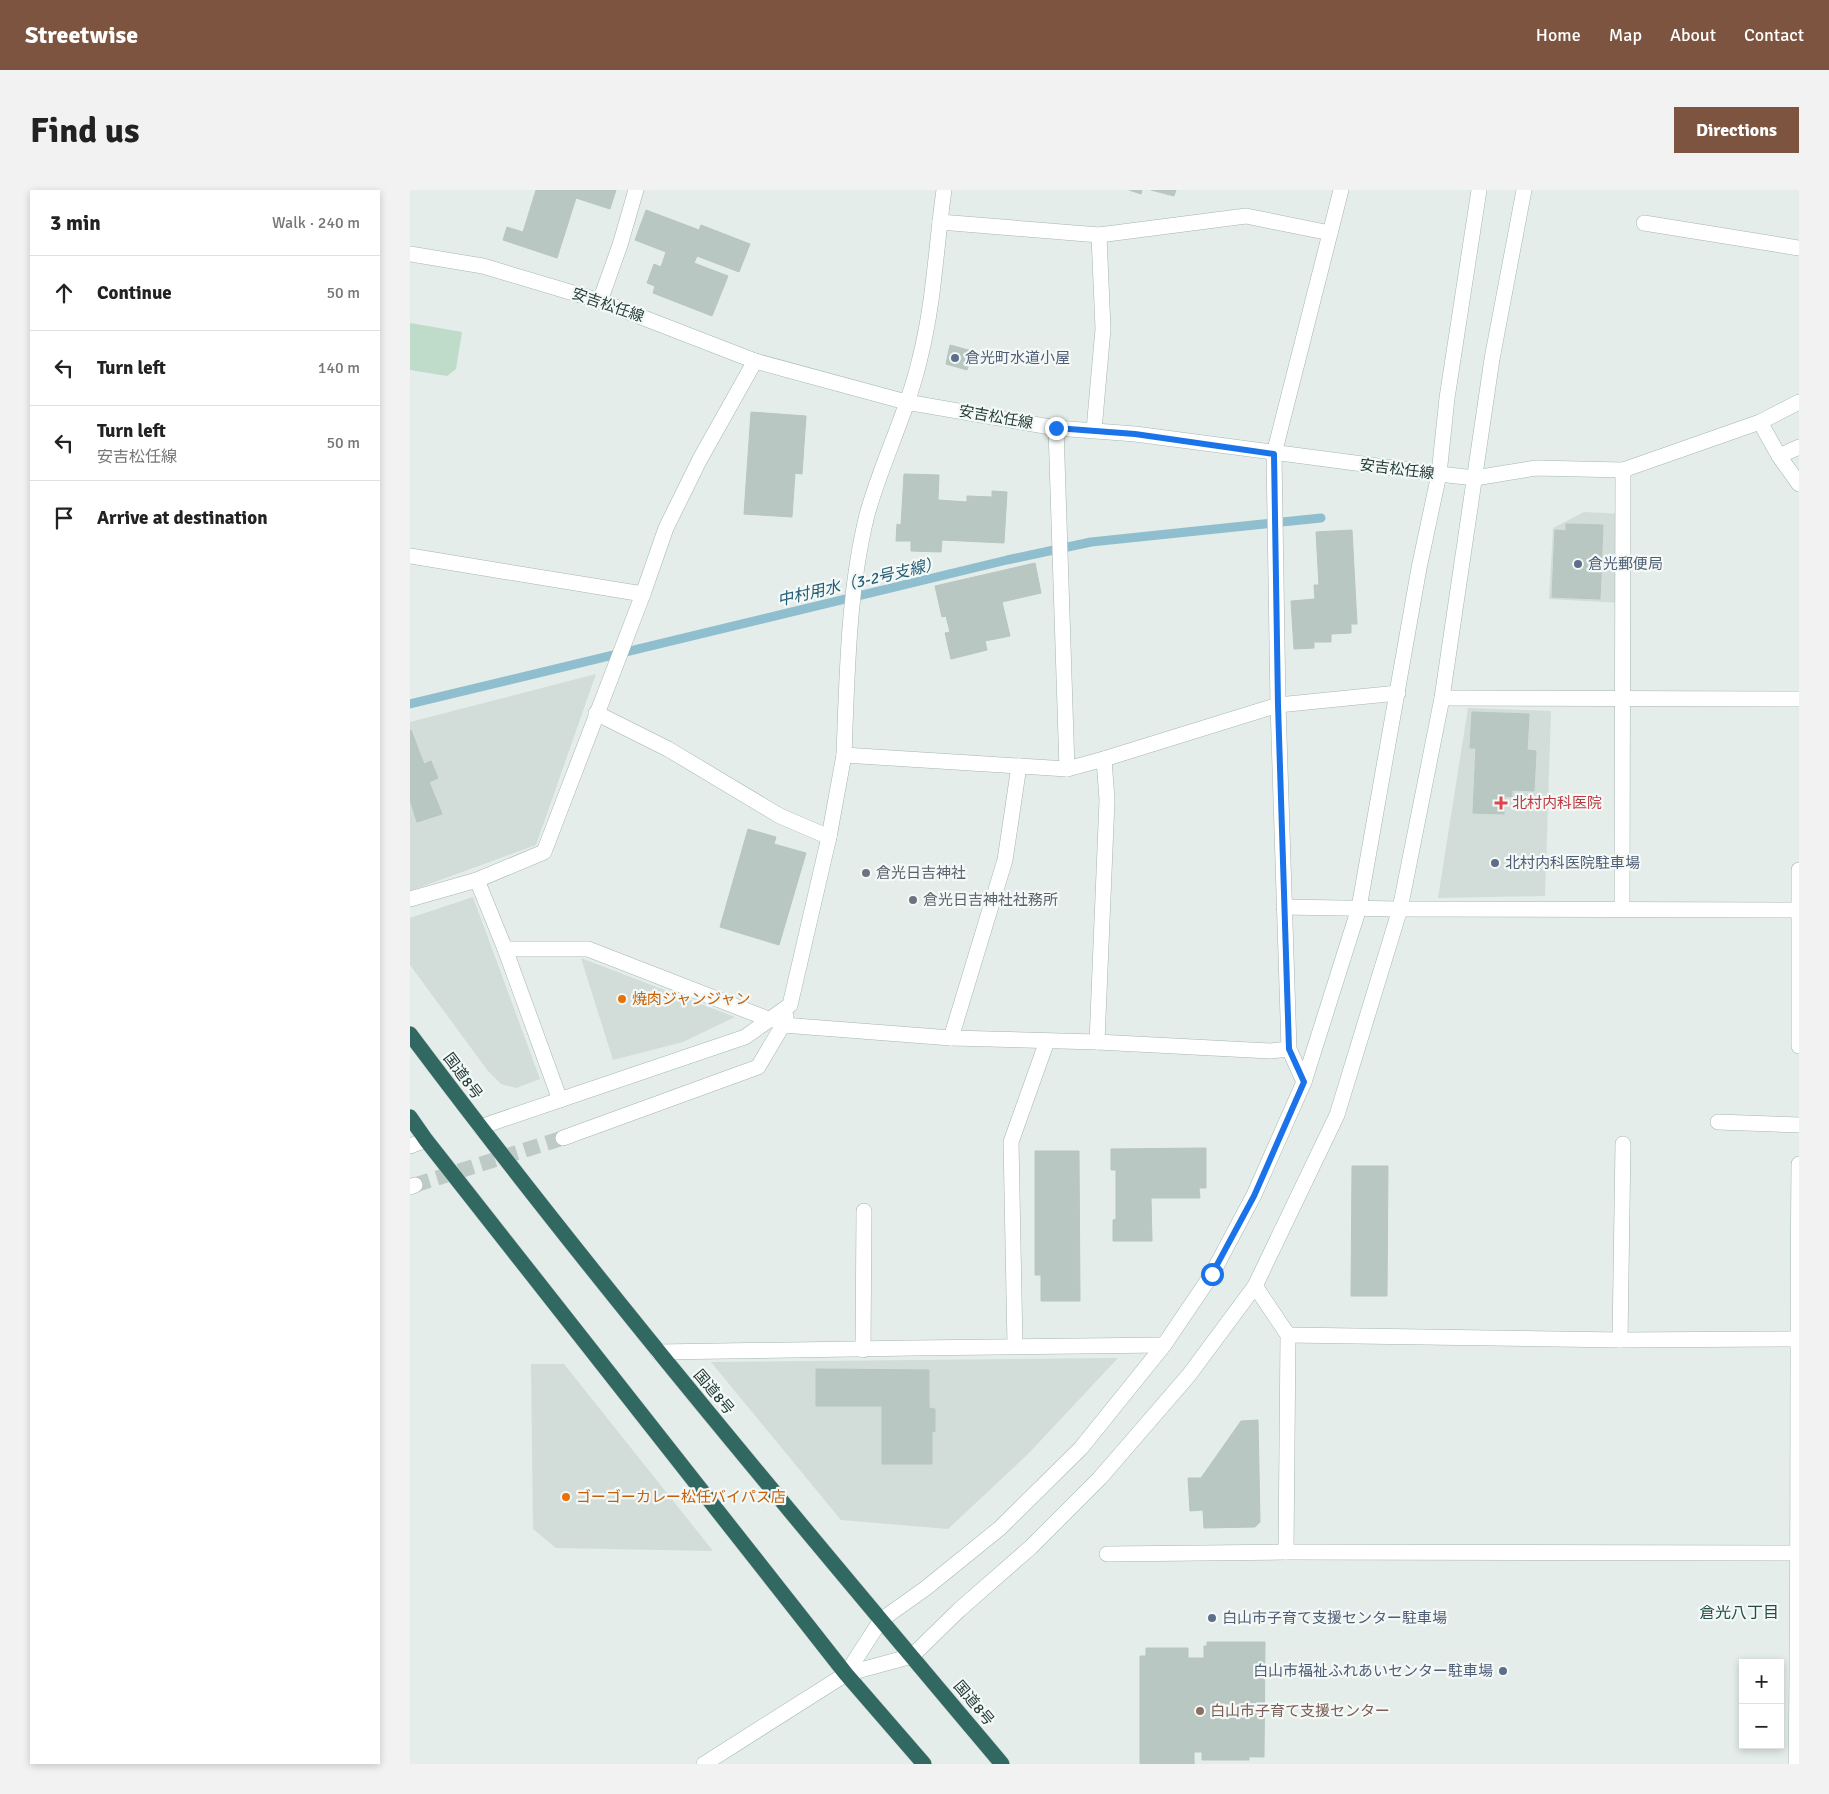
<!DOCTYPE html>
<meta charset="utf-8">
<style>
body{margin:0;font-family:Signika,"Noto Sans JP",sans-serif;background:#f2f2f2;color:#222}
.controls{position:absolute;right:15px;bottom:15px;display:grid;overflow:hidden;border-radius:0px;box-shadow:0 2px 8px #0003}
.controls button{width:45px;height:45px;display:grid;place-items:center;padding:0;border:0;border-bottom:1px solid #e0e0e0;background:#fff;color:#222;font:25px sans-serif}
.stop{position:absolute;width:15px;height:15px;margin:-11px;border:4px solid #1a73e8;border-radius:50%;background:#fff}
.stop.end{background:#1a73e8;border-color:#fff;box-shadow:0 1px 5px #0008}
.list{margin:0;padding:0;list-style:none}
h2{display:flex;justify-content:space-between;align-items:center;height:65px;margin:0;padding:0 20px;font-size:21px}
h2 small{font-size:16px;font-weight:400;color:#767676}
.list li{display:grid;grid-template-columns:32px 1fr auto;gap:15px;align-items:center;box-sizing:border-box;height:75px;padding:0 20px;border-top:1px solid #e0e0e0}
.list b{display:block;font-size:19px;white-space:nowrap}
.list p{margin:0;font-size:16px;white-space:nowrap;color:#767676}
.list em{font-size:16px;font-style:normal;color:#767676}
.icon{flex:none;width:28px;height:28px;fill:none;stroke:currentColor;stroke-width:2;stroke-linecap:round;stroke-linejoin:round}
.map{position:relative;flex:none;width:1389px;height:1574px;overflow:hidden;border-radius:0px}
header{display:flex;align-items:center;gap:30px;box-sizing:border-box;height:70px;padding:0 25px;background:#7c5440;color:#fff}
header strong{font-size:24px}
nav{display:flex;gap:28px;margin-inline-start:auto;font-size:18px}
.intro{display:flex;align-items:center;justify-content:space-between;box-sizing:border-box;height:120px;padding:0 30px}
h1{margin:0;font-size:35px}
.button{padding:12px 22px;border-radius:0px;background:#7c5440;color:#fff;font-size:18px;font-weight:700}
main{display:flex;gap:30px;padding:0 30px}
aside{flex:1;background:#fff;border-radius:0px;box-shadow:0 2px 8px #0003}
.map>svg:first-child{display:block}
</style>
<header>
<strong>Streetwise</strong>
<nav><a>Home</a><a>Map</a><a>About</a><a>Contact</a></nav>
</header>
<div class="intro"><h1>Find us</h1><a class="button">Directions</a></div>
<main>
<aside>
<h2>3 min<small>Walk · 240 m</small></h2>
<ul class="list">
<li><svg class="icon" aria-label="ahead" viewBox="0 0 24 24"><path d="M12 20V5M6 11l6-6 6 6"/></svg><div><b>Continue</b></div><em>50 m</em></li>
<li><svg class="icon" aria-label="left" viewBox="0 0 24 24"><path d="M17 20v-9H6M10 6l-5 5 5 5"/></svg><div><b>Turn left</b></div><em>140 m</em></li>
<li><svg class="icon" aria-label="left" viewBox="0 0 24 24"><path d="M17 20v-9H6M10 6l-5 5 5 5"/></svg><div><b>Turn left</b><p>安吉松任線</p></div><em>50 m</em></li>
<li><svg class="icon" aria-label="arrive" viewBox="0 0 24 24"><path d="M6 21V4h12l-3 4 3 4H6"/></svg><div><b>Arrive at destination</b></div></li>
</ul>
</aside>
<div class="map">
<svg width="1389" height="1574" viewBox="0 0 1389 1574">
<rect width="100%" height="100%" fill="#e4ede9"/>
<g fill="#d2dcd9">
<polygon points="1174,322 1216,324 1212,413 1139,409 1143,338"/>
<polygon points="186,484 126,655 0,701 0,532"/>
<polygon points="1058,518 1141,521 1135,706 1028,708"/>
<polygon points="63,707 130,889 106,898 91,894 78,881 0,775 0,728"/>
<polygon points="171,768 325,827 273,852 203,870"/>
<polygon points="708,1168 618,1264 538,1339 431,1330 301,1172"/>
<polygon points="121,1174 154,1174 303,1361 146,1358 123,1339"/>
</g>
<polygon fill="#bedcc9" points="0,133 52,142 46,179 37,186 0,180"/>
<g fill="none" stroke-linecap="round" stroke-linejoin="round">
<polyline stroke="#8fbece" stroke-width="9" points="0,514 597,370 681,352 911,328"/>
</g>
<g fill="#b9c7c3" stroke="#b7c6c1">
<polygon points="126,0 206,0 200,19 166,8 147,68 93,50 97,37 113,42"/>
<polygon points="719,0 732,0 731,4"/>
<polygon points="741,0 766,0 764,6"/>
<polygon points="236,20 289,40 291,35 340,54 329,82 287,66 284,73 318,86 302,126 243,103 245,96 237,93 244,74 251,77 256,62 225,50"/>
<polygon points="540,155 562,161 557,180 536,174"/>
<polygon points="341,222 396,226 392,284 385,283 382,327 334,324"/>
<polygon points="494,284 529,285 528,310 557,312 557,306 582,307 582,301 597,302 594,353 532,350 531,362 501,361 501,351 486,351 487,334 491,335"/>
<polygon points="1156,334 1193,335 1190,409 1142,407 1145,340 1156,341"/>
<polygon points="942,340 947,434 941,434 941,443 921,444 921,452 904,452 904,458 884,459 881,411 905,409 904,395 909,395 906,342"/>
<polygon points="625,373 631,403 592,412 600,446 575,451 577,460 541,469 535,443 540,442 536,426 532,427 525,396"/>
<polygon points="1062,522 1119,524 1117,560 1126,561 1124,601 1102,600 1102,607 1095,606 1094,624 1063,623 1066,558 1060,558"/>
<polygon points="1,540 14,574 21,571 28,588 19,592 32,624 7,632 0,610 0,541"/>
<polygon points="338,639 366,647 364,654 396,663 369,755 310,737"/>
<polygon points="796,958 796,998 789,998 790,1008 741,1008 742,1051 703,1051 703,1030 706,1029 706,980 701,980 701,959"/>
<polygon points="625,961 669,961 670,1111 631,1111 631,1085 625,1085"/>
<polygon points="942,976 978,976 977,1106 941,1106"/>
<polygon points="406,1179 519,1180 519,1218 525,1219 525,1242 522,1241 522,1274 472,1274 472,1216 406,1216"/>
<polygon points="848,1230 850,1332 845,1337 794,1338 793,1320 780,1321 778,1288 791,1288 831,1231"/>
<polygon points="797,1452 855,1452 854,1567 799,1566 799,1559 784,1559 784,1574 735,1574 736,1458 778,1458 778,1468 797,1468"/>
<polygon points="794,1456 839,1456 839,1570 792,1570 792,1562 783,1562 784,1574 730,1574 730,1466 774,1466 774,1473 794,1473"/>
</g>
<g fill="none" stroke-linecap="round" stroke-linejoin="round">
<polyline stroke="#becac6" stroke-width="15" stroke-dasharray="15 8" stroke-linecap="butt" points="5,995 153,948"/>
<defs>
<g id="street">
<path d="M 534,0 C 526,56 524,113 510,168 C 498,221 471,273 457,325 C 438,401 437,488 434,565 L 657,579 L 694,569 L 868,515 L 988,503"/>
<polyline points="530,32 689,45 836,26 920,43"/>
<polyline points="1234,33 1389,58"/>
<polyline points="190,111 210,55 226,0"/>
<polyline points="646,238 657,579"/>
<polyline points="684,240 693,139 689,45"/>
<polyline points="1369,266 1389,257"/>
<polyline points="0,366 233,404"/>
<polyline points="1032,508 1389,509"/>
<polyline points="186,523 258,559 370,626 419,647"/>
<polyline points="67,690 95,759 150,910"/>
<polyline points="0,709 67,690 134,662 233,404 256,338 290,269 345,171"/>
<polyline points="874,717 990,719 1389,720"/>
<polyline points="1212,718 1213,280"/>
<polyline points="95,759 178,759 361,830"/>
<polyline points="373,835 541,848 687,852 860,861 879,859"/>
<polyline points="541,848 595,670 609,576"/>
<polyline points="687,852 697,610 694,569"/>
<polyline points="894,892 879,859 868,515 864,264 931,0"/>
<polyline points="1308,932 1389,935"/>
<polyline points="153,948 348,877 373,835 376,826"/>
<polyline points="845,1096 878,1145 876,1362"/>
<polyline points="878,1145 1210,1150 1389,1149"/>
<polyline points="1210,1150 1213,954"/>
<polyline points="605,1156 601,952 637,851"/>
<polyline points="453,1160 454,1021"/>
<path d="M 248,1162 C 417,1160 585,1156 754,1155"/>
<polyline points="697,1364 876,1362 1389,1363"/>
</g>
<g id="secondary">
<polyline points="0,64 73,76 190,111 345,171 496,212 646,238 725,244 1029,284 1065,288 1126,278 1213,280 1350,232 1389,212"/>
<polyline points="1350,232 1369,266 1389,294"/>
<polyline points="1389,680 1389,856"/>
<polyline points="70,937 335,847 380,815 419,647 434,565"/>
<polyline points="0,956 16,950"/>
<polyline points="0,997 5,995"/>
<polyline points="436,1484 471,1430 516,1398 590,1338 671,1258 754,1155 802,1084 844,1005 894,892 949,718 1009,378 1029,284 1037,208 1069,0"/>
<polyline points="294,1574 436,1484 502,1466 549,1420 621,1357 690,1288 779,1185 845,1096 927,925 990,719 1032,508 1082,169 1114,0"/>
<path d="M 1386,1574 C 1389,1374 1387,1174 1389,974"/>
</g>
<g id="highway">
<path d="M 0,844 C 188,1095 390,1334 592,1574"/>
<polyline points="0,927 16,950 436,1484 514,1574"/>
</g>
</defs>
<use href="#street" stroke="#a7b5b1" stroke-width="16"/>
<use href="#secondary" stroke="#a3b8b2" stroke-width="16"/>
<use href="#highway" stroke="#c2c9c8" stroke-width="16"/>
<use href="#street" stroke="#fff" stroke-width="15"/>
<use href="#secondary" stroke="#fff" stroke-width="15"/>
<use href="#highway" stroke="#326862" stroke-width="15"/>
</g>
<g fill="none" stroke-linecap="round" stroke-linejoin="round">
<polyline stroke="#1a73e8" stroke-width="6" points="646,238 725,244 864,264 868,515 879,859 894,892 844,1006 802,1084"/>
</g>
<g fill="#5c6f8a" stroke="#f4f9f7" stroke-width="2">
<circle cx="545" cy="168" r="5"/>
<circle cx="1168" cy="374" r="5"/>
<circle cx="1085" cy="673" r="5"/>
<circle cx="802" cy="1428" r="5"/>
<circle cx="1093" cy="1481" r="5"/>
</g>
<path fill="#e0444e" stroke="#f4f9f7" stroke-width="2" d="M1088.5 605.5h5v5h5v5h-5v5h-5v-5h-5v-5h5z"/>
<g fill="#6b7280" stroke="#f4f9f7" stroke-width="2">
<circle cx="456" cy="683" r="5"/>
<circle cx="503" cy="710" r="5"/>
</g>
<g fill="#e8710a" stroke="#f4f9f7" stroke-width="2">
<circle cx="212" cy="809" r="5"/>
<circle cx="156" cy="1307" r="5"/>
</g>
<circle fill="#8d6e63" stroke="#f4f9f7" stroke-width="2" cx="790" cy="1521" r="5"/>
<g text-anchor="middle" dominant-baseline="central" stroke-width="4.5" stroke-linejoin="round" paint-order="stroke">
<g font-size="15" fill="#243d39" stroke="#f4f9f7">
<text transform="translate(198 115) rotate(19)">安吉松任線</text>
<text transform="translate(586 227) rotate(10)">安吉松任線</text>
<text transform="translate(987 279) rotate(7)">安吉松任線</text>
<text transform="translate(53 886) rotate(53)">国道8号</text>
<text transform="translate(304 1202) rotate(50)">国道8号</text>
<text transform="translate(564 1513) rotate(50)">国道8号</text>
</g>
<g font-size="15" fill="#4e5e75" stroke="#f4f9f7" text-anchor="start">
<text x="555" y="168">倉光町水道小屋</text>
<text x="1178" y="374">倉光郵便局</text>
<text x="1095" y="673">北村内科医院駐車場</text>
<text x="812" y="1428">白山市子育て支援センター駐車場</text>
<text x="1083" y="1481" text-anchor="end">白山市福祉ふれあいセンター駐車場</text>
</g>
<g font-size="15" fill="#be3a42" stroke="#f4f9f7" text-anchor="start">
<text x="1102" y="613">北村内科医院</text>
</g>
<g font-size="15" fill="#5b616d" stroke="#f4f9f7" text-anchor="start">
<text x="466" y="683">倉光日吉神社</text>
<text x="513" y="710">倉光日吉神社社務所</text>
</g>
<g font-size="15" fill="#c56008" stroke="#f4f9f7" text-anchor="start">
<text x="222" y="809">焼肉ジャンジャン</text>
<text x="166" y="1307">ゴーゴーカレー松任バイパス店</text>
</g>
<g font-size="15" fill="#785e54" stroke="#f4f9f7" text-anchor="start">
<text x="800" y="1521">白山市子育て支援センター</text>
</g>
<g font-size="16" font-style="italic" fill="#225f76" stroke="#f4f9f7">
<text transform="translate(449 392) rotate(-13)">中村用水（3-2号支線）</text>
</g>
<g font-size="16" fill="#214e48" stroke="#f4f9f7">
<text x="1329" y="1423">倉光八丁目</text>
</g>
</g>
</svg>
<div class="controls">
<button>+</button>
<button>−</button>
</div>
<div class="stop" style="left:802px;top:1084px"></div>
<div class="stop end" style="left:646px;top:238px"></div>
</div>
</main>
